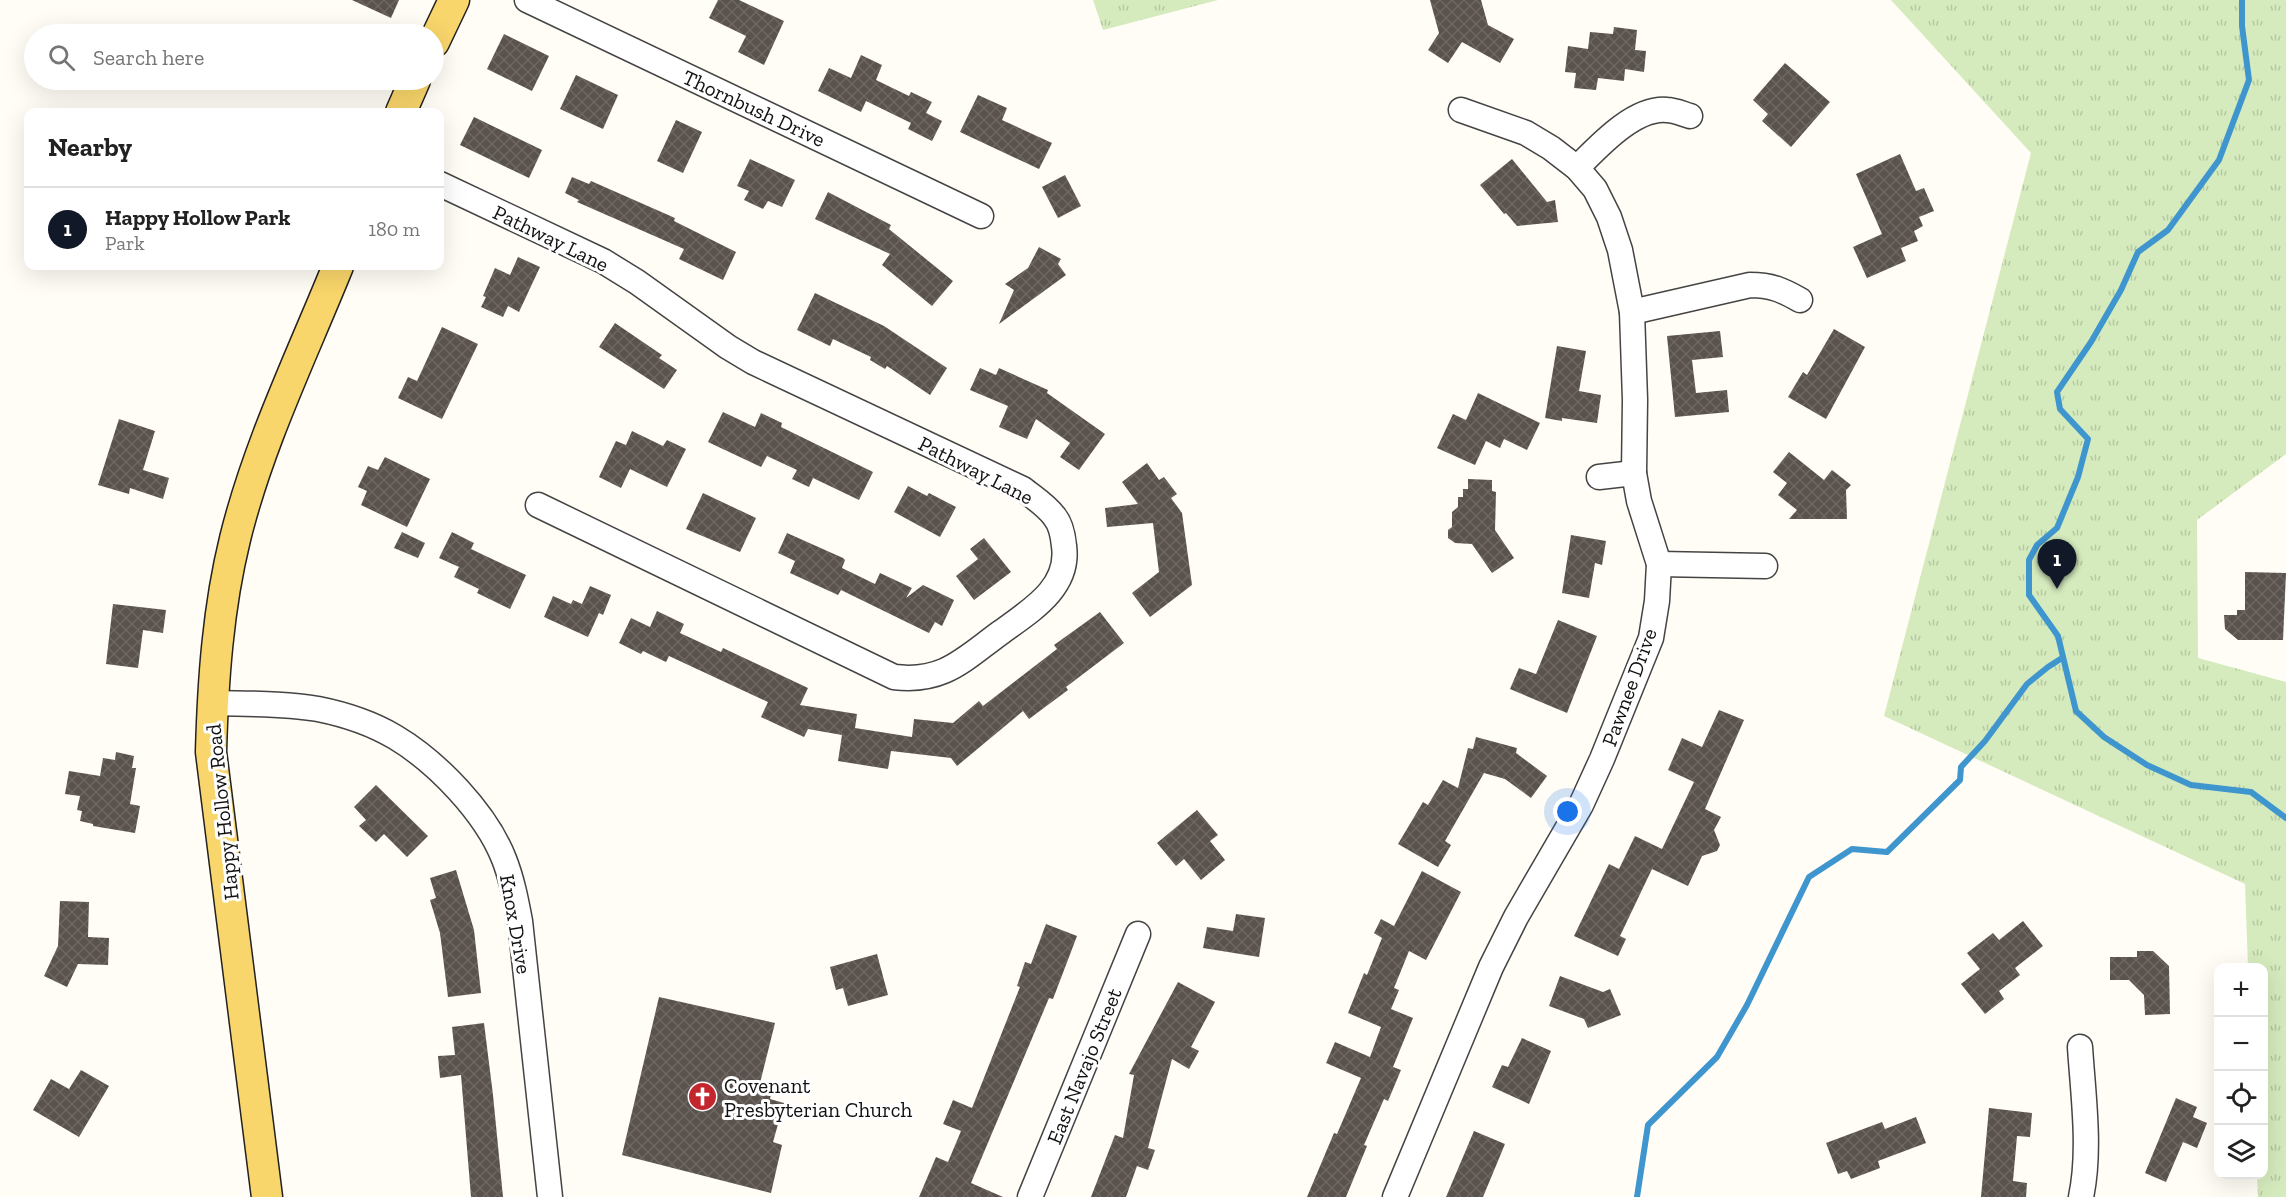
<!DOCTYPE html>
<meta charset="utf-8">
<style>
body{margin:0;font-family:"Zilla Slab",serif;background:#f2f2f2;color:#222}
.controls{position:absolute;right:18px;bottom:18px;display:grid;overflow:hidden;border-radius:12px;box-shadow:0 6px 24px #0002}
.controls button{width:54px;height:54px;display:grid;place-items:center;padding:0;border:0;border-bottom:2px solid #e0e0e0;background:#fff;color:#222;font:30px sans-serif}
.you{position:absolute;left:1568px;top:812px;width:21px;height:21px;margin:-15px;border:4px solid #fff;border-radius:50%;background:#1a73e8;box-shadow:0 0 0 9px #1a73e833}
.badge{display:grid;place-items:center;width:39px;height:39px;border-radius:50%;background:#111827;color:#fff;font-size:20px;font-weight:700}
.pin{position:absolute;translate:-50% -50px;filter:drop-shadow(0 2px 3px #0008)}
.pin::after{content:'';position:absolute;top:32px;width:21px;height:18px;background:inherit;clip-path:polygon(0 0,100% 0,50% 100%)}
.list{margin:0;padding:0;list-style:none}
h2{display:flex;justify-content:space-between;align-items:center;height:78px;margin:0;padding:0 24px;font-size:26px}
h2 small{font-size:20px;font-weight:400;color:#767676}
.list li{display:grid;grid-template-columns:39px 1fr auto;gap:18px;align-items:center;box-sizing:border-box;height:84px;padding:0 24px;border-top:2px solid #e0e0e0}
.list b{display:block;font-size:22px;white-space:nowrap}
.list p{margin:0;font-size:20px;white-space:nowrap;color:#767676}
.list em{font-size:20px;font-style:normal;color:#767676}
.icon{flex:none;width:33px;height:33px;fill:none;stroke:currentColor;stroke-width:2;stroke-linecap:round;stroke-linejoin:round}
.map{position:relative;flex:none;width:2286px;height:1197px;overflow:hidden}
.search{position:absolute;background:#fff;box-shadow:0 6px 24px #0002;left:24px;top:24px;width:420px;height:66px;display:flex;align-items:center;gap:15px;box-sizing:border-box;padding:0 21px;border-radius:33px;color:#767676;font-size:22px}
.panel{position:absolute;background:#fff;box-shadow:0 6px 24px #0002;left:24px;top:108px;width:420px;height:162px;border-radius:12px}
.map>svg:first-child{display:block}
</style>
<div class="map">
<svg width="2286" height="1197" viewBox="0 0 2286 1197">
<defs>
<pattern id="park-tufts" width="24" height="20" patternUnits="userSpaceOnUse" patternTransform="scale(1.5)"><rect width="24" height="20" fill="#d5ebbd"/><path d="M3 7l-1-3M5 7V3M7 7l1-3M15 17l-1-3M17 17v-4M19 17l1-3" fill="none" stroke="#b6c8a1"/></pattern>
<pattern id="building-cross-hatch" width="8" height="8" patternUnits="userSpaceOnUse" patternTransform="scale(1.5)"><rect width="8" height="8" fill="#5a524d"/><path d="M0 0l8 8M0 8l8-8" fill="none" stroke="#6d6662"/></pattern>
</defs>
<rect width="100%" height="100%" fill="#fffdf5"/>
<g fill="url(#park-tufts)">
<polygon points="1093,0 1218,0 1103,30"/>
<polygon points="1891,0 2286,0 2286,454 2197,520 2198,658 2286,682 2286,1197 2258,1197 2257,1175 2264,1174 2264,968 2248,967 2245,884 1884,716 2031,153"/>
</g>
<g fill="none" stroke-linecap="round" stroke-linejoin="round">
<g stroke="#3f96cf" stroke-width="6">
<polyline points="2242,0 2242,26 2249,80 2219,160 2168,230 2138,252 2121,290 2091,342 2057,392 2060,409 2088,439 2078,477 2057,528 2037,545 2029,560 2029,595 2058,636 2076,711 2104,737 2147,765 2191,785 2251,792 2286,818"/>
<polyline points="1637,1197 1648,1125 1717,1057 1747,1005 1809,877 1852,849 1887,852 1960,780 1961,767 1985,741 2027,684 2048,667 2062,658"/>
</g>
</g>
<g fill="url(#building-cross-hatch)">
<polygon points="352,0 399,0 391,18"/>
<polygon points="718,0 739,0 784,21 764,65 738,52 746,36 709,18"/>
<polygon points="1430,0 1481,0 1488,25 1514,39 1500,63 1462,42 1448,63 1428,50 1439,33"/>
<polygon points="1614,27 1637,30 1635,50 1646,51 1644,72 1625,69 1624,81 1598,78 1596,90 1574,88 1576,73 1565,72 1568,46 1588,49 1590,32 1613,34"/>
<polygon points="504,34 549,56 532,91 487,69"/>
<polygon points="861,55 882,65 876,80 909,96 911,92 932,102 926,113 942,121 932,141 908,129 911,123 866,101 861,112 818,91 829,68 851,78"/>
<polygon points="1785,63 1830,102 1791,147 1762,121 1768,114 1753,100"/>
<polygon points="576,75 618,95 603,129 560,109"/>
<polygon points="978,95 1007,108 1002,120 1052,143 1039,169 960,132"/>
<polygon points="474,117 542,150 529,178 460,145"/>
<polygon points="676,120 702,132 683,173 657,161"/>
<polygon points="1900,154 1916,191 1924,188 1934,211 1919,217 1923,226 1914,231 1918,241 1901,248 1906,261 1867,278 1853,247 1882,234 1856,174"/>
<polygon points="750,159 795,180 782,207 768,201 763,209 744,200 749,191 737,186"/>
<polygon points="1512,159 1547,202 1555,200 1558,222 1517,226 1506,213 1504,214 1480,185"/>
<polygon points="1065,175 1081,206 1058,218 1042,187"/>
<polygon points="572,177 589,184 591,181 675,218 674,221 736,252 723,280 679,259 684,249 577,202 579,200 565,193"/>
<polygon points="828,192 891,225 889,229 953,281 932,306 882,265 890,254 815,219"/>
<polygon points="1039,247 1061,259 1058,264 1066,275 999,324 1014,290 1005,284 1028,268"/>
<polygon points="518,257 540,267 519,312 508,306 503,317 481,307 486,297 483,296 495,268 510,275"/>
<polygon points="815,293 884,326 947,368 930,395 887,366 885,369 870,360 871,357 833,339 830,346 797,330"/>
<polygon points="615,323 662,355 659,358 677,370 664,389 599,347"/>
<polygon points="442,327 478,344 442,419 398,398 408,377 417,381"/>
<polygon points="1834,329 1865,347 1826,419 1788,397 1803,372 1807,375"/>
<polygon points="1720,331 1723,357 1692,360 1696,393 1727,390 1729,412 1675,417 1667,336"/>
<polygon points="1557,346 1586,351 1579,391 1601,395 1597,423 1562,418 1562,421 1545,418"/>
<polygon points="980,368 996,375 999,368 1048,390 1047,393 1105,434 1079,470 1060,457 1070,443 1036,419 1027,439 999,427 1008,406 970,390"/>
<polygon points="1478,393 1540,423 1527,450 1504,439 1500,448 1486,441 1475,465 1437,448 1453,414 1466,420"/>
<polygon points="723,412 755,427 761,413 782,423 781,427 873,472 859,500 813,478 809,487 792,479 797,470 767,456 761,467 708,442"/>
<polygon points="119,419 155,431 143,470 169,478 163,499 130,488 129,494 98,485"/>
<polygon points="632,431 663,446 667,440 686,449 667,487 630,469 621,488 599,477 616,441 626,445"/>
<polygon points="1789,452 1824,480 1832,470 1851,485 1846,490 1847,519 1789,519 1797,510 1778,495 1787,483 1773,472"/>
<polygon points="385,457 430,479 407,527 361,505 367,491 358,487 368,466 378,470"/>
<polygon points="1147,463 1159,480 1164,477 1177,494 1171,498 1182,513 1192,585 1150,617 1132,593 1159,572 1153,523 1107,527 1105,508 1138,504 1122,482"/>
<polygon points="1468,479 1492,480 1492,491 1496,492 1495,530 1514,558 1492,573 1472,544 1455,543 1448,538 1448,530 1452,527 1452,512 1458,507 1458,497 1463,497 1463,489 1468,489"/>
<polygon points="908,486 927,496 929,493 956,507 940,537 894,512"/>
<polygon points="703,493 756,518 740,552 686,529"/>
<polygon points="402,532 425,543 418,558 394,548"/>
<polygon points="452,532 474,543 471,549 526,575 510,609 477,593 479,589 454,577 459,567 439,558"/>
<polygon points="787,533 843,558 845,560 842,568 875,584 880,573 912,588 906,598 923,585 954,600 942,626 935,622 929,633 841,590 838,595 790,573 795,561 778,553"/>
<polygon points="1571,535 1606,541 1602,565 1595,563 1589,598 1562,593"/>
<polygon points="984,538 1011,572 974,600 956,576 978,559 970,549"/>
<polygon points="2245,572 2286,573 2283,640 2238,640 2225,629 2224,615 2237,615 2237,610 2245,610"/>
<polygon points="590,586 611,595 603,615 599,613 588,637 544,617 553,596 571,604 573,600 582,604"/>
<polygon points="113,604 166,610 163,633 143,630 138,668 106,664"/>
<polygon points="657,611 684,624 680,633 721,652 723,648 808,688 800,705 857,714 855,728 912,737 914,719 953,723 979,701 983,706 1057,649 1054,645 1100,612 1124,643 1066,687 1068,690 1029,719 1023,711 957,766 951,758 891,751 888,769 838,761 842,735 808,729 804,737 761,717 768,702 669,656 666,662 643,651 641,654 619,643 631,618 650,627"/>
<polygon points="1558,620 1597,636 1567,713 1510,689 1519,668 1536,674"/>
<polygon points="1719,710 1744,720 1705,809 1721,817 1714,830 1720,845 1717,851 1702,856 1688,886 1652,869 1620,936 1626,939 1618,956 1574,936 1609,864 1619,869 1635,836 1662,849 1694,782 1668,770 1682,738 1702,747"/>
<polygon points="1476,737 1517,748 1516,753 1547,776 1531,798 1505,779 1484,773 1445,841 1451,845 1438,867 1398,844 1423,802 1428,805 1443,780 1458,788 1468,748 1473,749"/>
<polygon points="116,752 134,756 132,768 136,768 130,804 140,806 135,833 93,826 93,824 80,821 82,811 77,810 80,796 65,794 69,771 100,776 103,758 115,760"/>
<polygon points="376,785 428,836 407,857 384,834 376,842 359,826 366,820 354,807"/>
<polygon points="1197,810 1218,835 1210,841 1225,860 1201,880 1184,859 1176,866 1157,843"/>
<polygon points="456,870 474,930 481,993 448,997 440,933 430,900 436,898 430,878"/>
<polygon points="1422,871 1461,892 1426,960 1409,951 1394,988 1399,990 1391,1009 1413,1018 1393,1067 1401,1070 1388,1101 1384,1099 1364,1145 1367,1146 1346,1197 1307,1197 1334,1133 1337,1134 1361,1078 1326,1063 1335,1042 1370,1057 1381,1027 1348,1013 1364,973 1367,975 1382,938 1374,933 1381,919 1394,926"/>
<polygon points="60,901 89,902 88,937 109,938 108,965 78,964 67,987 44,976 58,946"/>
<polygon points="1236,914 1265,918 1259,957 1203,948 1207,927 1233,931"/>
<polygon points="2023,921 2043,946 2015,968 2020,975 1999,991 2004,999 1985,1014 1961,984 1980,969 1967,953 1993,933 1999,940"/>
<polygon points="1046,924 1077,936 1053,999 1049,998 971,1183 1003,1197 919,1197 936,1157 948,1162 961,1131 943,1124 953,1100 972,1108 1020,987 1017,986 1025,962 1031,964"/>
<polygon points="2137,951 2153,951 2169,966 2170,1014 2145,1015 2144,995 2129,980 2110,980 2110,957 2137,957"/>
<polygon points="877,954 888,995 848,1006 843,988 836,990 830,967"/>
<polygon points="1560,976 1603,992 1610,989 1621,1015 1588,1028 1584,1019 1549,1006"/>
<polygon points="1178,982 1215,1002 1191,1047 1199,1051 1189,1069 1172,1059 1148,1148 1155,1150 1148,1170 1137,1166 1126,1197 1091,1197 1115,1135 1123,1138 1134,1075 1129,1074"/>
<polygon points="659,997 775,1023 758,1091 771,1094 770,1099 784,1103 773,1142 782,1145 771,1193 622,1155"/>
<polygon points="484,1023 493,1095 503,1197 471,1197 461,1075 440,1078 438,1056 455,1055 452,1027"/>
<polygon points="1522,1038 1551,1051 1529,1104 1492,1087 1502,1065 1508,1067"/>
<polygon points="81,1070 109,1086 79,1137 33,1110 51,1079 69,1089"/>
<polygon points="2176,1098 2197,1107 2193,1117 2207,1123 2197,1148 2183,1142 2166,1182 2145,1173"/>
<polygon points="1989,1108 2032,1113 2030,1137 2017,1136 2013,1181 2027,1183 2026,1197 1981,1197"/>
<polygon points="1916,1117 1926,1143 1878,1161 1880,1168 1851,1179 1847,1171 1838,1174 1826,1143 1882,1122 1885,1129"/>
<polygon points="1474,1131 1505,1144 1483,1197 1446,1197"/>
</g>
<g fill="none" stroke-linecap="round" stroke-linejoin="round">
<defs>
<g id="minor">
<polyline points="527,0 981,216"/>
<path d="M 1577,168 C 1598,147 1634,107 1667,110 C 1674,110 1683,114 1690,116"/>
<path d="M 440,184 L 603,261 L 637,282 L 728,347 L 753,362 L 1023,489 C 1033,497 1046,505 1054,516 C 1061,524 1063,535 1064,546 C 1070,588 1030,611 1000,633 C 963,660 943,683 894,677 L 538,505"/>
<path d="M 1632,312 L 1750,285 C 1772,285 1782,290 1800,300"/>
<polyline points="1599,477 1634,473"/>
<polyline points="1659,564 1765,566"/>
<path d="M 212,703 C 247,704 284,703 318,709 C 343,714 373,724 395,737 C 437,762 486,813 504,859 C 512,879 516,900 520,921 L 550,1197"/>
<path d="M 2080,1047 C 2083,1094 2091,1150 2081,1197"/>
<polyline points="1030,1197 1138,934"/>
<polyline points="1395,1197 1491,967 1516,917 1581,805 1602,759 1651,638 1657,601 1659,564 1639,501 1634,473 1635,400 1632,312 1620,250 1609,217 1595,189 1577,168 1551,148 1526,133 1461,110"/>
</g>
<g id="major">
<polyline points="434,42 454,0"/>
<polyline points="401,112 415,80"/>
<path d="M 267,1197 L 211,752 C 213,680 218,608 235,539 C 258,445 302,355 338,266"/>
</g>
</defs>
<use href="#minor" stroke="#444" stroke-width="27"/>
<use href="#major" stroke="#222" stroke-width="33"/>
<use href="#minor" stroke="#fff" stroke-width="24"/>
<use href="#major" stroke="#f9d66b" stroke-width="30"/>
</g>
<defs>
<symbol id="church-disc" viewBox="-11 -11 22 22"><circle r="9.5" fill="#c4262e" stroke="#fff"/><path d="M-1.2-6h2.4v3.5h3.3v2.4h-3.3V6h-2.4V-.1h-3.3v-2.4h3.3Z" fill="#fff"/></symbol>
</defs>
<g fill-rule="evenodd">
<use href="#church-disc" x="686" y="1080" width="33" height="33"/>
</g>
<g text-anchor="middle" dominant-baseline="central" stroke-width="6" stroke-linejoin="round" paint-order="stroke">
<g font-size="21" fill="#111" stroke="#fff">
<text transform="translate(754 108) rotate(25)">Thornbush Drive</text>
<text transform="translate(551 238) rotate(26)">Pathway Lane</text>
<text transform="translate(976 470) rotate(27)">Pathway Lane</text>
<text transform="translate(1629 687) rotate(-70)">Pawnee Drive</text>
<text transform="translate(222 812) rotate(-96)">Happy Hollow Road</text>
<text transform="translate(516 924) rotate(80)">Knox Drive</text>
<text transform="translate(1084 1066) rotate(-68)">East Navajo Street</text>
</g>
<g font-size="21" fill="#111" stroke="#fff" text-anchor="start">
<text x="724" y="1085">Covenant<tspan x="724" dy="24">Presbyterian Church</tspan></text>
</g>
</g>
</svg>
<div class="controls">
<button>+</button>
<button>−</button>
<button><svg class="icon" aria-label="locate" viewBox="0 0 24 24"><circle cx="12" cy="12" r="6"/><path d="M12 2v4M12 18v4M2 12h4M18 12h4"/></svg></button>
<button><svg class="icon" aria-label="layers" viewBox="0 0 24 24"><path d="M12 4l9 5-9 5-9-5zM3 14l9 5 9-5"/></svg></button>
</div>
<div class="you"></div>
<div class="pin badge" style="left:2057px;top:589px">1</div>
<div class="search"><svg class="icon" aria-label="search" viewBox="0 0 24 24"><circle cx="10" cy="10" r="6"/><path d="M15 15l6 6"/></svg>Search here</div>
<section class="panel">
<h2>Nearby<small></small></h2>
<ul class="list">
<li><span class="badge">1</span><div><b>Happy Hollow Park</b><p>Park</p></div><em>180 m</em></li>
</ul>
</section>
</div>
